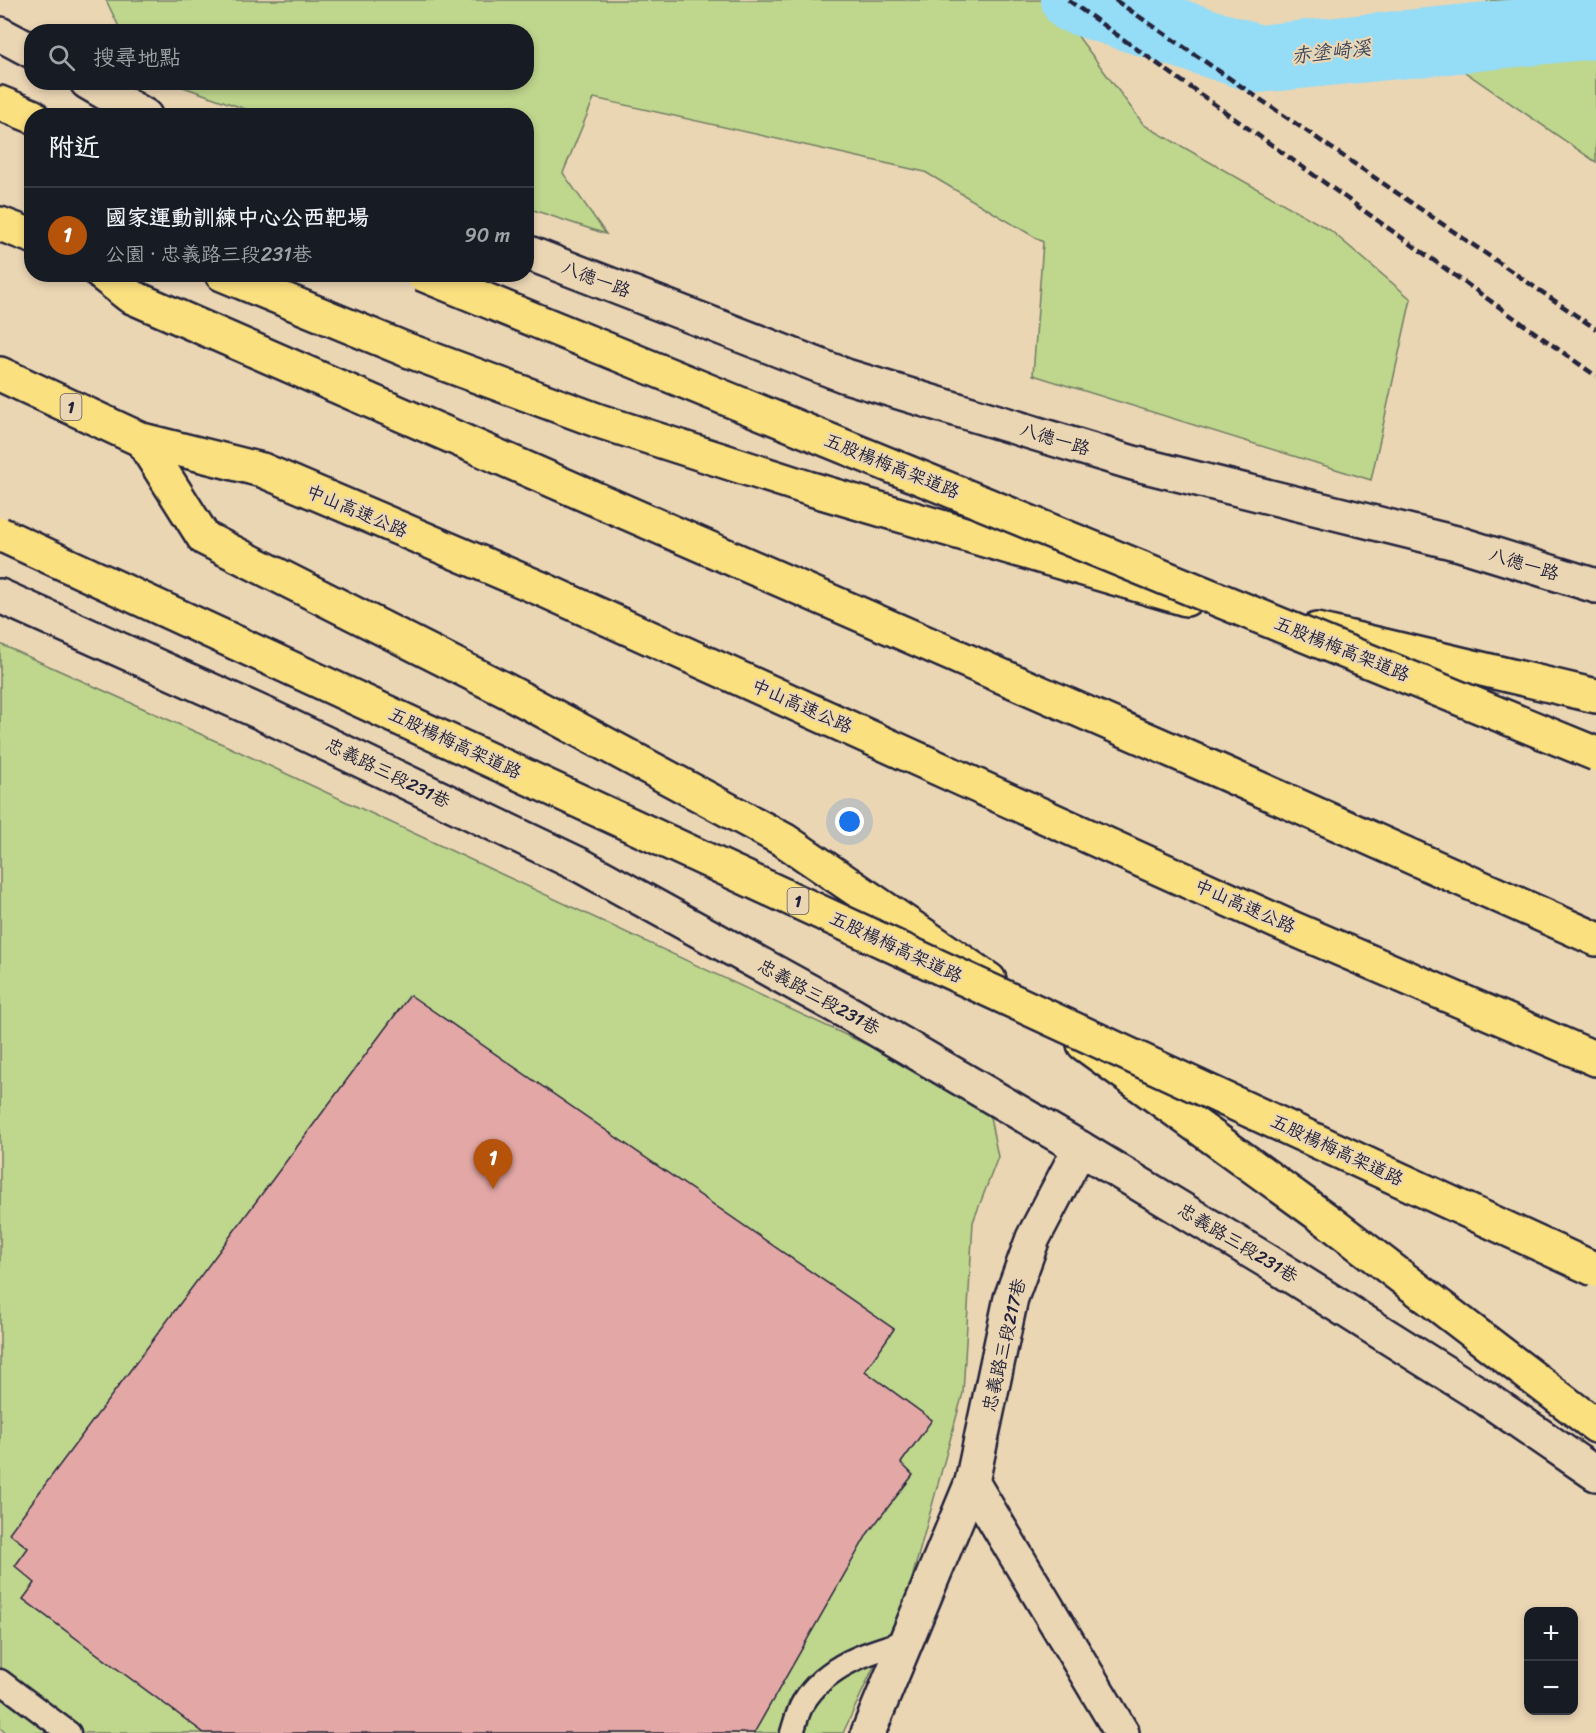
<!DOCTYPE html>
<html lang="zh-TW">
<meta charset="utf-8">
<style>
body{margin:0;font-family:Sriracha,"LXGW WenKai TC",sans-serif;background:#242831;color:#f1f3f6}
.controls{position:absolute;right:18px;bottom:18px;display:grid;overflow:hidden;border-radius:12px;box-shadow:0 3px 9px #0003}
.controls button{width:54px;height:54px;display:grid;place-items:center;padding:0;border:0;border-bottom:2px solid #363941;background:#171b24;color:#f1f3f6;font:30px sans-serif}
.you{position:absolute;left:850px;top:822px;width:21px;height:21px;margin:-15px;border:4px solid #fff;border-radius:50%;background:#1a73e8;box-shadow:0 0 0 9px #1a73e833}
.badge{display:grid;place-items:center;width:39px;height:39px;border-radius:50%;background:#b45309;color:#fff;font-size:20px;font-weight:700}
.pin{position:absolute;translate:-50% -50px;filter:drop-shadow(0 2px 3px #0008)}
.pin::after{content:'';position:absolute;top:32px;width:21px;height:18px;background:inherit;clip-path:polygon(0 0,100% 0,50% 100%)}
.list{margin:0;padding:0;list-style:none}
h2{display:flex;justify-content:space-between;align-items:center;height:78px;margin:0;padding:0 24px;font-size:26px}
h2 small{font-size:20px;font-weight:400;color:#9ea1a6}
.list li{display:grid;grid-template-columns:39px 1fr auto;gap:18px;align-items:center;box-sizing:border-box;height:96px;padding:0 24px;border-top:2px solid #363941}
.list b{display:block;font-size:22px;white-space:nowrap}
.list p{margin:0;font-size:20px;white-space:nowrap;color:#9ea1a6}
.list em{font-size:20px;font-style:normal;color:#9ea1a6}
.icon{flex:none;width:33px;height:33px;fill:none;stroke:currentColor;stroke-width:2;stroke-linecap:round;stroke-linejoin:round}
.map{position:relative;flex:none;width:1596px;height:1733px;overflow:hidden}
.search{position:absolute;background:#171b24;box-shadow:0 3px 9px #0003;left:24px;top:24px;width:510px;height:66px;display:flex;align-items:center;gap:15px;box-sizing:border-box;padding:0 21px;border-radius:24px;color:#9ea1a6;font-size:22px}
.panel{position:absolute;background:#171b24;box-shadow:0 3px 9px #0003;left:24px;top:108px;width:510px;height:174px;border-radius:24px}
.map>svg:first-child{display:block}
</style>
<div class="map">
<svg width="1596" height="1733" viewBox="0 0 1596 1733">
<rect width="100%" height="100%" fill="#ebd6b4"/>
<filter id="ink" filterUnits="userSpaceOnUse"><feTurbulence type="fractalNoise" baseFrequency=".0167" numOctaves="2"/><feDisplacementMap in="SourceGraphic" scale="12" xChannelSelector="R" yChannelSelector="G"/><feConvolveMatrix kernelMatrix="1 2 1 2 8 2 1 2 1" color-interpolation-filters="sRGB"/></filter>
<g filter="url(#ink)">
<g fill="#bfd68d" stroke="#707c64" stroke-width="1.5">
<polygon points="106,0 1051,0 1144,125 1330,230 1411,299 1371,480 1033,375 1043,242 925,172 594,98 563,173 606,234 527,208 526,116 262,115 172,83 526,82 526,32 121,31"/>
<polygon points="1488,0 1596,0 1596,162 1462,70"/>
<polygon points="0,644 227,746 938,1078 990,1117 998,1157 973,1222 963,1393 908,1593 843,1733 6,1733 0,1728"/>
</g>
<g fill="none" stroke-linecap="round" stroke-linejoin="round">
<polyline stroke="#95dcf6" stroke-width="68" points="1075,0 1258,59 1596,25"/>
</g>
<polygon fill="#e3a8a6" stroke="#22223b" stroke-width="1.5" points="410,995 894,1329 865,1371 932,1420 901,1463 913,1475 868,1533 754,1733 204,1733 23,1599 35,1583 15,1566 28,1548 9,1533"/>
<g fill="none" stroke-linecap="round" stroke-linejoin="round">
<defs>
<g id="lane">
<polyline points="0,1681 69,1733"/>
<path d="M 792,1733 C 795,1723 798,1711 803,1703 C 826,1665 868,1652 908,1641"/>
</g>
<g id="street">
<polyline points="0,596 264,714 580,865 854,1016 1080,1148 1269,1262 1487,1399 1596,1474"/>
<polyline points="972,1482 1122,1733"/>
<polyline points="868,1733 972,1482 1011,1298 1033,1238 1080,1148"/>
</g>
<g id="secondary">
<polyline points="0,34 32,51"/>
<polyline points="87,82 145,116"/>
<polyline points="526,252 846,376 1133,463 1460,544 1596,586"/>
</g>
<g id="highway">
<polyline points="0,103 32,116"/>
<polyline points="0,224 32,236"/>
<polyline points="102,274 130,296 1226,774 1596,939"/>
<polyline points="222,274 407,350 599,421 808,488 1186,599"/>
<polyline points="0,374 142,440 262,470 544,590 1287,926 1596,1059"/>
<polyline points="142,440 204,538 505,690 784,840 989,980"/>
<polyline points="1317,630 1596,696"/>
<polyline points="1084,1044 1331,1223 1596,1426"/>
</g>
</defs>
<use href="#lane" stroke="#22223b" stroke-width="27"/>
<use href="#street" stroke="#22223b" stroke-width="38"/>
<use href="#secondary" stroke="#22223b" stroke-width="38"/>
<use href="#highway" stroke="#22223b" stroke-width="38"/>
<use href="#lane" stroke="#ebd6b4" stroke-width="22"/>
<use href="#street" stroke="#ebd6b4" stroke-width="33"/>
<use href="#secondary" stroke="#ebd6b4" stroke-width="33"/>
<use href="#highway" stroke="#fbe080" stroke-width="33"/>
<g stroke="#22223b" stroke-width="4.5" stroke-dasharray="9 4.5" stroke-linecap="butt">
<polyline points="1068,0 1596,376"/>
<polyline points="1115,0 1596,329"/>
</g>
<defs>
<g id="highway-bridge">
<polyline points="422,274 1596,754"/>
<polyline points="0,534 1596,1270"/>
</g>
</defs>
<use href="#highway-bridge" stroke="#22223b" stroke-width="38" stroke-linecap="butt"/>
<use href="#highway-bridge" stroke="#fbe080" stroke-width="33"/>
</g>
</g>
<g text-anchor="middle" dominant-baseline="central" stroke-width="4.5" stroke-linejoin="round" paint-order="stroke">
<g fill="#ebd6b4" stroke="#5e585f" stroke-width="1.5">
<rect x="60.5" y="394" width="21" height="26" rx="4.5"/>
<rect x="787.5" y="888" width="21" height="26" rx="4.5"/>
</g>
<g font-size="16" font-weight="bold" fill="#22223b">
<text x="71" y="407">1</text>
<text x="798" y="901">1</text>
</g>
<g font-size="18" fill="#22223b" stroke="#ebd6b4">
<text transform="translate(596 279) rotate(21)">八德一路</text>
<text transform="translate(1055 439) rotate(17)">八德一路</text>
<text transform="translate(892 466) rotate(22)">五股楊梅高架道路</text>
<text transform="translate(357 511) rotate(23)">中山高速公路</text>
<text transform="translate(1524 564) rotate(17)">八德一路</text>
<text transform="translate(1342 649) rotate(22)">五股楊梅高架道路</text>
<text transform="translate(802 706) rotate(24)">中山高速公路</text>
<text transform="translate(455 743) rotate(25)">五股楊梅高架道路</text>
<text transform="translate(388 773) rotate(26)">忠義路三段231巷</text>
<text transform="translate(1245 906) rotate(24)">中山高速公路</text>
<text transform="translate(896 947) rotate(25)">五股楊梅高架道路</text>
<text transform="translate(819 997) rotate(29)">忠義路三段231巷</text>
<text transform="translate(1337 1150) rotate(25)">五股楊梅高架道路</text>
<text transform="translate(1238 1243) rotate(31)">忠義路三段231巷</text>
<text transform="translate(1004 1345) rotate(-77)">忠義路三段217巷</text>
</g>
<g font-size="20" font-style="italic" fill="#394760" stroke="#ebd6b4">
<text transform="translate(1331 52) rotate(-6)">赤塗崎溪</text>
</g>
</g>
</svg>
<div class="controls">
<button>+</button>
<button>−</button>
</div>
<div class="you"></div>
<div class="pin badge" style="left:493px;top:1189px">1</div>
<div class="search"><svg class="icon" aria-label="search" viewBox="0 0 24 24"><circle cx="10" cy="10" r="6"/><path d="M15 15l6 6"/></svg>搜尋地點</div>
<section class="panel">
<h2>附近<small></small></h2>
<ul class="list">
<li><span class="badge">1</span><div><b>國家運動訓練中心公西靶場</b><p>公園 · 忠義路三段231巷</p></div><em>90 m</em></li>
</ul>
</section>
</div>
